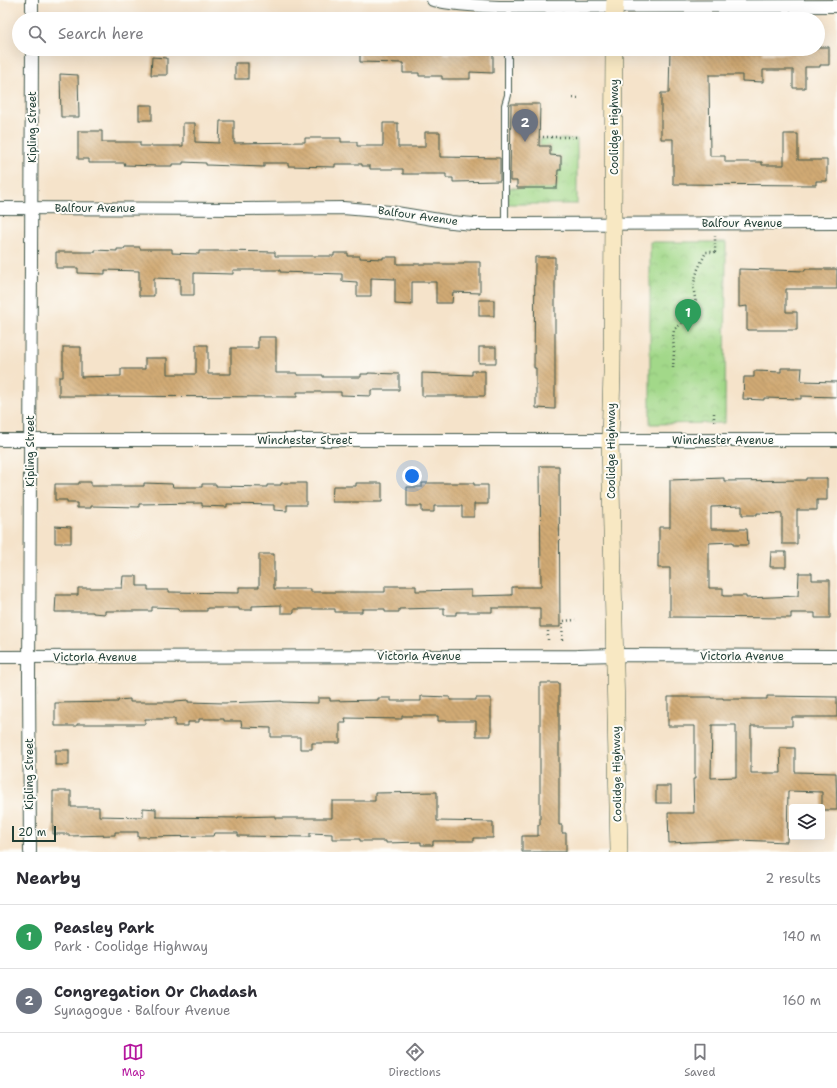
<!DOCTYPE html>
<meta charset="utf-8">
<style>
body{margin:0;font-family:"Shantell Sans",sans-serif;background:#f2f2f3;color:#2b2b33}
.controls{position:absolute;right:12px;bottom:12px;display:grid;overflow:hidden;border-radius:4px;box-shadow:0 4px 16px #0002}
.controls button{width:36px;height:36px;display:grid;place-items:center;padding:0;border:0;border-bottom:1px solid #e1e1e2;background:#fff;color:#2b2b33;font:20px sans-serif}
.scale{position:absolute;left:12px;bottom:10px;width:44px;box-sizing:border-box;padding-left:4px;border:2px solid #1f3d34;border-top:0;font-size:11px;line-height:14px;white-space:nowrap;color:#1f3d34;-webkit-text-stroke:3px #fdfcf7;paint-order:stroke}
.you{position:absolute;left:412px;top:476px;width:14px;height:14px;margin:-10px;border:3px solid #fff;border-radius:50%;background:#1a73e8;box-shadow:0 0 0 6px #1a73e833}
.badge{display:grid;place-items:center;width:26px;height:26px;border-radius:50%;background:#b5179e;color:#fff;font-size:13px;font-weight:700}
.pin{position:absolute;translate:-50% -33px;filter:drop-shadow(0 1px 2px #0008)}
.pin::after{content:'';position:absolute;top:21px;width:14px;height:12px;background:inherit;clip-path:polygon(0 0,100% 0,50% 100%)}
.list{margin:0;padding:0;list-style:none}
h2{display:flex;justify-content:space-between;align-items:center;height:52px;margin:0;padding:0 16px;font-size:17px}
h2 small{font-size:13px;font-weight:400;color:#7c7c81}
.list li{display:grid;grid-template-columns:26px 1fr auto;gap:12px;align-items:center;box-sizing:border-box;height:64px;padding:0 16px;border-top:1px solid #e1e1e2}
.list b{display:block;font-size:15px;white-space:nowrap}
.list p{margin:0;font-size:13px;white-space:nowrap;color:#7c7c81}
.list em{font-size:13px;font-style:normal;color:#7c7c81}
.icon{flex:none;width:22px;height:22px;fill:none;stroke:currentColor;stroke-width:2;stroke-linecap:round;stroke-linejoin:round}
.map{position:relative;flex:none;width:837px;height:852px;overflow:hidden}
.search{position:absolute;background:#fff;box-shadow:0 4px 16px #0002;left:12px;right:12px;top:12px;height:44px;display:flex;align-items:center;gap:10px;box-sizing:border-box;padding:0 14px;border-radius:22px;color:#7c7c81;font-size:15px}
.sheet{height:180px;background:#fff}
nav{display:flex;justify-content:space-around;align-items:center;box-sizing:border-box;height:56px;border-top:1px solid #e1e1e2;background:#fff;font-size:11px;color:#7c7c81}
nav a{display:grid;justify-items:center;gap:2px}
nav .on{color:#b5179e}
.map>svg:first-child{display:block}
</style>
<div class="map">
<svg width="837" height="852" viewBox="0 0 837 852">
<defs>
<pattern id="park-crowns" width="20" height="18" patternUnits="userSpaceOnUse"><rect width="20" height="18" fill="#a2d889"/><path d="M2 6a3 3 0 1 1 6 0M12 15a3 3 0 1 1 6 0" fill="none" stroke="#8bba77"/></pattern>
<pattern id="building-back-hatch" width="6" height="6" patternUnits="userSpaceOnUse"><rect width="6" height="6" fill="#d1aa75"/><path d="M-1 5l2 2M0 0l6 6M5-1l2 2" fill="none" stroke="#a98c61"/></pattern>
</defs>
<rect width="100%" height="100%" fill="#fdfcf7"/>
<filter id="ink" filterUnits="userSpaceOnUse"><feTurbulence type="fractalNoise" baseFrequency=".025" numOctaves="2"/><feDisplacementMap in="SourceGraphic" scale="8" xChannelSelector="R" yChannelSelector="G"/><feConvolveMatrix kernelMatrix="1 2 1 2 8 2 1 2 1" color-interpolation-filters="sRGB"/></filter>
<filter id="wash" filterUnits="userSpaceOnUse"><feTurbulence type="fractalNoise" baseFrequency=".012" numOctaves="4" result="noise"/><feDisplacementMap in="SourceGraphic" scale="16" xChannelSelector="R" yChannelSelector="G"/><feGaussianBlur stdDeviation="0.9" result="paint"/><feColorMatrix in="noise" values="0 0 0 0 0 0 0 0 0 0 0 0 0 0 0 0 0 1.4 0 .05"/><feComposite in="paint" operator="in"/></filter>
<g filter="url(#wash)">
<rect width="100%" height="100%" fill="#f5e3ca"/>
<g fill="url(#park-crowns)" stroke="#608a5e">
<polygon points="540,139 577,139 577,204 508,204 509,188 557,188 558,170 561,170 561,156 550,155 550,146 540,146"/>
<polygon points="650,242 726,242 725,423 650,424"/>
</g>
<g id="blocks">
<g fill="url(#building-back-hatch)" fill-rule="evenodd">
<polygon points="818,47 829,47 829,65 820,65 820,67 805,67 805,88 793,88 793,70 763,70 763,82 742,81 742,75 709,75 710,156 725,156 725,162 762,162 762,165 784,165 784,134 798,134 798,160 827,160 827,181 816,181 816,185 673,184 673,139 661,139 661,93 669,93 670,49 763,49 763,54 788,54 788,49 818,49"/>
<polygon points="360,49 443,49 443,54 470,54 469,51 493,51 493,73 470,72 470,79 442,79 442,76 419,76 419,73 403,73 403,63 360,62"/>
<polygon points="152,57 167,58 167,75 151,75"/>
<rect x="235" y="63" width="13" height="16"/>
<polygon points="60,74 78,75 79,117 61,117"/>
<polygon points="511,104 540,104 539,146 550,146 550,155 561,156 561,170 558,170 557,188 517,188 517,181 510,181"/>
<rect x="139" y="105" width="13" height="15"/>
<polygon points="220,121 234,121 234,143 305,142 305,138 341,138 341,142 357,142 357,146 383,146 383,123 398,123 398,147 425,147 425,132 440,132 440,157 500,158 500,181 453,182 453,178 446,178 446,174 403,174 403,169 370,169 370,166 362,166 362,164 335,164 335,167 288,166 288,163 264,163 264,167 206,165 206,163 183,162 183,164 172,164 172,166 158,166 124,165 125,163 89,163 89,159 78,159 78,131 102,131 102,142 140,142 140,146 183,146 183,123 195,123 195,142 219,143"/>
<polygon points="125,247 140,247 140,249 172,249 172,253 199,254 199,251 222,251 275,252 275,256 334,256 334,253 348,253 348,256 360,256 360,258 383,259 383,257 397,257 397,264 464,264 464,262 480,262 480,293 453,292 452,303 436,303 436,282 412,282 412,305 395,304 395,279 371,278 371,296 357,296 357,282 342,281 342,274 280,272 280,270 233,270 233,274 194,273 194,295 180,295 180,279 154,278 154,296 139,296 139,271 105,270 105,274 78,273 78,268 56,268 56,252 95,252 95,250 117,251 117,249 124,249"/>
<polygon points="535,257 555,257 555,409 536,408 536,368 534,368"/>
<polygon points="739,269 805,271 805,269 837,269 837,289 786,289 786,312 797,312 797,330 747,330 747,306 739,307"/>
<rect x="479" y="300" width="15" height="16"/>
<polygon points="258,337 276,337 276,373 297,373 297,375 323,375 323,377 361,377 361,374 368,374 368,373 399,374 399,390 371,390 371,396 341,395 341,392 297,392 297,397 59,396 59,377 63,377 63,347 81,347 81,377 121,376 121,369 145,369 145,358 167,358 167,374 196,374 196,345 208,345 208,374 231,374 231,348 258,348"/>
<rect x="479" y="347" width="17" height="16"/>
<polygon points="781,368 802,368 801,381 837,382 837,397 801,396 801,399 764,398 764,400 743,399 744,377 754,377 754,371 781,372"/>
<polygon points="472,371 485,371 485,396 422,396 422,373 472,375"/>
<polygon points="540,466 559,466 560,627 540,627 540,608 492,608 492,612 456,612 456,615 444,615 444,608 399,609 399,612 385,612 385,609 362,609 362,612 335,612 335,609 294,609 294,613 281,613 281,605 252,606 252,610 239,610 239,608 207,608 207,611 179,611 179,608 152,607 152,611 105,611 105,614 93,613 93,612 55,612 56,595 78,595 78,588 122,588 123,576 137,576 137,586 148,586 148,590 169,590 169,592 239,593 239,587 259,587 259,554 274,554 274,589 311,589 311,592 385,592 385,586 416,586 416,591 471,590 471,596 512,595 512,587 541,587"/>
<polygon points="724,478 724,481 806,480 806,478 827,478 827,500 817,500 817,510 797,510 797,544 782,544 782,514 757,513 757,515 742,515 742,506 711,507 711,529 747,529 748,545 733,545 733,542 709,543 709,588 723,588 723,596 746,596 746,598 798,596 799,573 812,573 812,580 830,580 830,618 815,618 815,613 791,613 791,618 670,617 670,568 658,568 658,553 659,553 659,527 670,527 670,480"/>
<polygon points="79,482 91,482 91,486 144,486 144,483 172,484 173,487 202,487 202,484 216,484 216,486 267,487 267,485 281,485 281,483 306,483 306,505 287,505 287,511 274,510 274,505 227,504 227,507 202,506 202,503 139,504 139,507 91,506 91,508 77,508 77,503 67,503 67,500 55,500 55,484 79,484"/>
<polygon points="356,483 382,483 382,502 332,502 333,486 356,486"/>
<polygon points="422,483 474,483 474,485 488,485 488,504 474,504 474,517 462,517 462,506 434,506 434,512 422,512 422,506 407,506 407,487 422,487"/>
<polygon points="55,526 71,527 71,543 55,543"/>
<polygon points="771,552 786,552 786,567 770,567"/>
<polygon points="540,683 559,683 559,825 562,825 562,833 566,833 566,852 522,852 522,836 538,836 538,825 540,825"/>
<polygon points="421,696 450,697 450,700 476,700 476,698 491,698 491,736 476,736 476,721 438,721 438,716 402,716 402,719 345,718 346,723 340,723 340,743 312,743 312,749 300,749 300,737 271,737 271,728 242,727 241,721 224,721 224,719 199,719 199,722 188,722 188,726 175,726 175,719 145,719 145,724 77,724 77,726 55,726 55,703 118,702 118,700 130,699 130,702 175,702 175,701 188,700 188,702 224,703 282,701 282,702 318,703 318,698 330,698 330,701 378,700 378,698 391,698 391,701 421,701"/>
<path d="M 767,696 L 837,697 L 837,717 L 792,717 L 792,726 L 751,726 L 751,773 L 781,773 L 780,748 L 795,748 L 795,772 L 836,773 L 837,810 L 822,810 L 822,792 L 788,791 L 787,842 L 739,840 L 669,843 L 668,813 L 694,813 L 693,779 L 695,779 L 695,726 L 668,726 L 668,697 L 711,697 L 711,698 L 723,698 L 723,699 L 767,699 ZM 712,725 L 736,725 L 736,777 L 711,778 Z"/>
<rect x="55" y="750" width="14" height="15"/>
<rect x="656" y="786" width="15" height="17"/>
<polygon points="53,791 71,791 71,807 99,807 99,816 143,817 143,808 156,809 156,817 238,818 238,817 275,816 275,818 332,818 332,801 375,801 375,793 437,792 437,821 493,822 493,838 474,838 474,841 433,841 433,845 421,845 421,842 386,843 386,841 360,841 360,839 332,839 332,834 310,833 310,837 238,836 238,833 214,833 213,836 138,837 138,832 115,832 115,835 69,836 69,834 53,834"/>
</g>
</g>
</g>
<g filter="url(#ink)">
<use href="#blocks" fill-opacity="0" stroke="#3f564a" stroke-width="1"/>
<g fill="none" stroke-linecap="round" stroke-linejoin="round">
<defs>
<g id="lane">
<polyline points="509,19 509,7"/>
<polyline points="505,223 505,105 508,95 508,49"/>
</g>
<g id="street">
<path d="M 433,0 C 455,5 476,6 499,7 L 837,6"/>
<polyline points="32,19 32,0"/>
<polyline points="0,208 245,209 343,208 390,212 451,222 473,224 837,223"/>
<polyline points="0,440 837,440"/>
<polyline points="0,657 577,656 615,655 837,656"/>
<polyline points="30,852 29,675 32,49"/>
</g>
<g id="secondary">
<polyline points="614,19 615,0"/>
<polyline points="614,49 612,373 610,440 619,852"/>
</g>
</defs>
<use href="#lane" stroke="#3f564a" stroke-width="8"/>
<use href="#street" stroke="#3f564a" stroke-width="14"/>
<use href="#secondary" stroke="#3f564a" stroke-width="18"/>
<g stroke="#3f564a" stroke-width="2.5" stroke-dasharray="1 3" stroke-linecap="butt">
<polyline points="573,98 578,98"/>
<polyline points="539,137 578,137"/>
<polyline points="673,368 674,352 673,337 674,330 692,313 695,308 696,304 693,286 698,269 706,252 715,252 715,236"/>
<polyline points="714,422 714,411"/>
<polyline points="548,640 548,628"/>
<polyline points="562,640 563,621 576,620"/>
</g>
<use href="#lane" stroke="#fff" stroke-width="6"/>
<use href="#street" stroke="#fff" stroke-width="12"/>
<use href="#secondary" stroke="#f8e8c3" stroke-width="17"/>
</g>
</g>
<g text-anchor="middle" dominant-baseline="central" stroke-width="4" stroke-linejoin="round" paint-order="stroke">
<g font-size="11" fill="#1f3d34" stroke="#fdfcf7">
<text transform="translate(32 127) rotate(-90)">Kipling Street</text>
<text transform="translate(614 127) rotate(-90)">Coolidge Highway</text>
<text x="95" y="208">Balfour Avenue</text>
<text transform="translate(418 216) rotate(8)">Balfour Avenue</text>
<text x="742" y="223">Balfour Avenue</text>
<text x="305" y="440">Winchester Street</text>
<text x="723" y="440">Winchester Avenue</text>
<text transform="translate(30 451) rotate(-90)">Kipling Street</text>
<text transform="translate(611 451) rotate(-90)">Coolidge Highway</text>
<text x="419" y="656">Victoria Avenue</text>
<text x="742" y="656">Victoria Avenue</text>
<text x="95" y="657">Victoria Avenue</text>
<text transform="translate(29 774) rotate(-90)">Kipling Street</text>
<text transform="translate(617 774) rotate(-91)">Coolidge Highway</text>
</g>
</g>
</svg>
<div class="controls">
<button><svg class="icon" aria-label="layers" viewBox="0 0 24 24"><path d="M12 4l9 5-9 5-9-5zM3 14l9 5 9-5"/></svg></button>
</div>
<div class="scale">20 m</div>
<div class="you"></div>
<div class="pin badge" style="left:688px;top:332px;background:#2e9e5b">1</div>
<div class="pin badge" style="left:525px;top:142px;background:#6b7280">2</div>
<div class="search"><svg class="icon" aria-label="search" viewBox="0 0 24 24"><circle cx="10" cy="10" r="6"/><path d="M15 15l6 6"/></svg>Search here</div>
</div>
<section class="sheet">
<h2>Nearby<small>2 results</small></h2>
<ul class="list">
<li><span class="badge" style="background:#2e9e5b">1</span><div><b>Peasley Park</b><p>Park · Coolidge Highway</p></div><em>140 m</em></li>
<li><span class="badge" style="background:#6b7280">2</span><div><b>Congregation Or Chadash</b><p>Synagogue · Balfour Avenue</p></div><em>160 m</em></li>
</ul>
</section>
<nav>
<a class="on"><svg class="icon" aria-label="map" viewBox="0 0 24 24"><path d="M3 6l6-2 6 2 6-2v14l-6 2-6-2-6 2zM9 4v14M15 6v14"/></svg>Map</a>
<a><svg class="icon" aria-label="directions" viewBox="0 0 24 24"><path d="M12 3l9 9-9 9-9-9zM9 14v-3h6M13 9l2 2-2 2"/></svg>Directions</a>
<a><svg class="icon" aria-label="saved" viewBox="0 0 24 24"><path d="M7 4h10v16l-5-4-5 4z"/></svg>Saved</a>
</nav>
